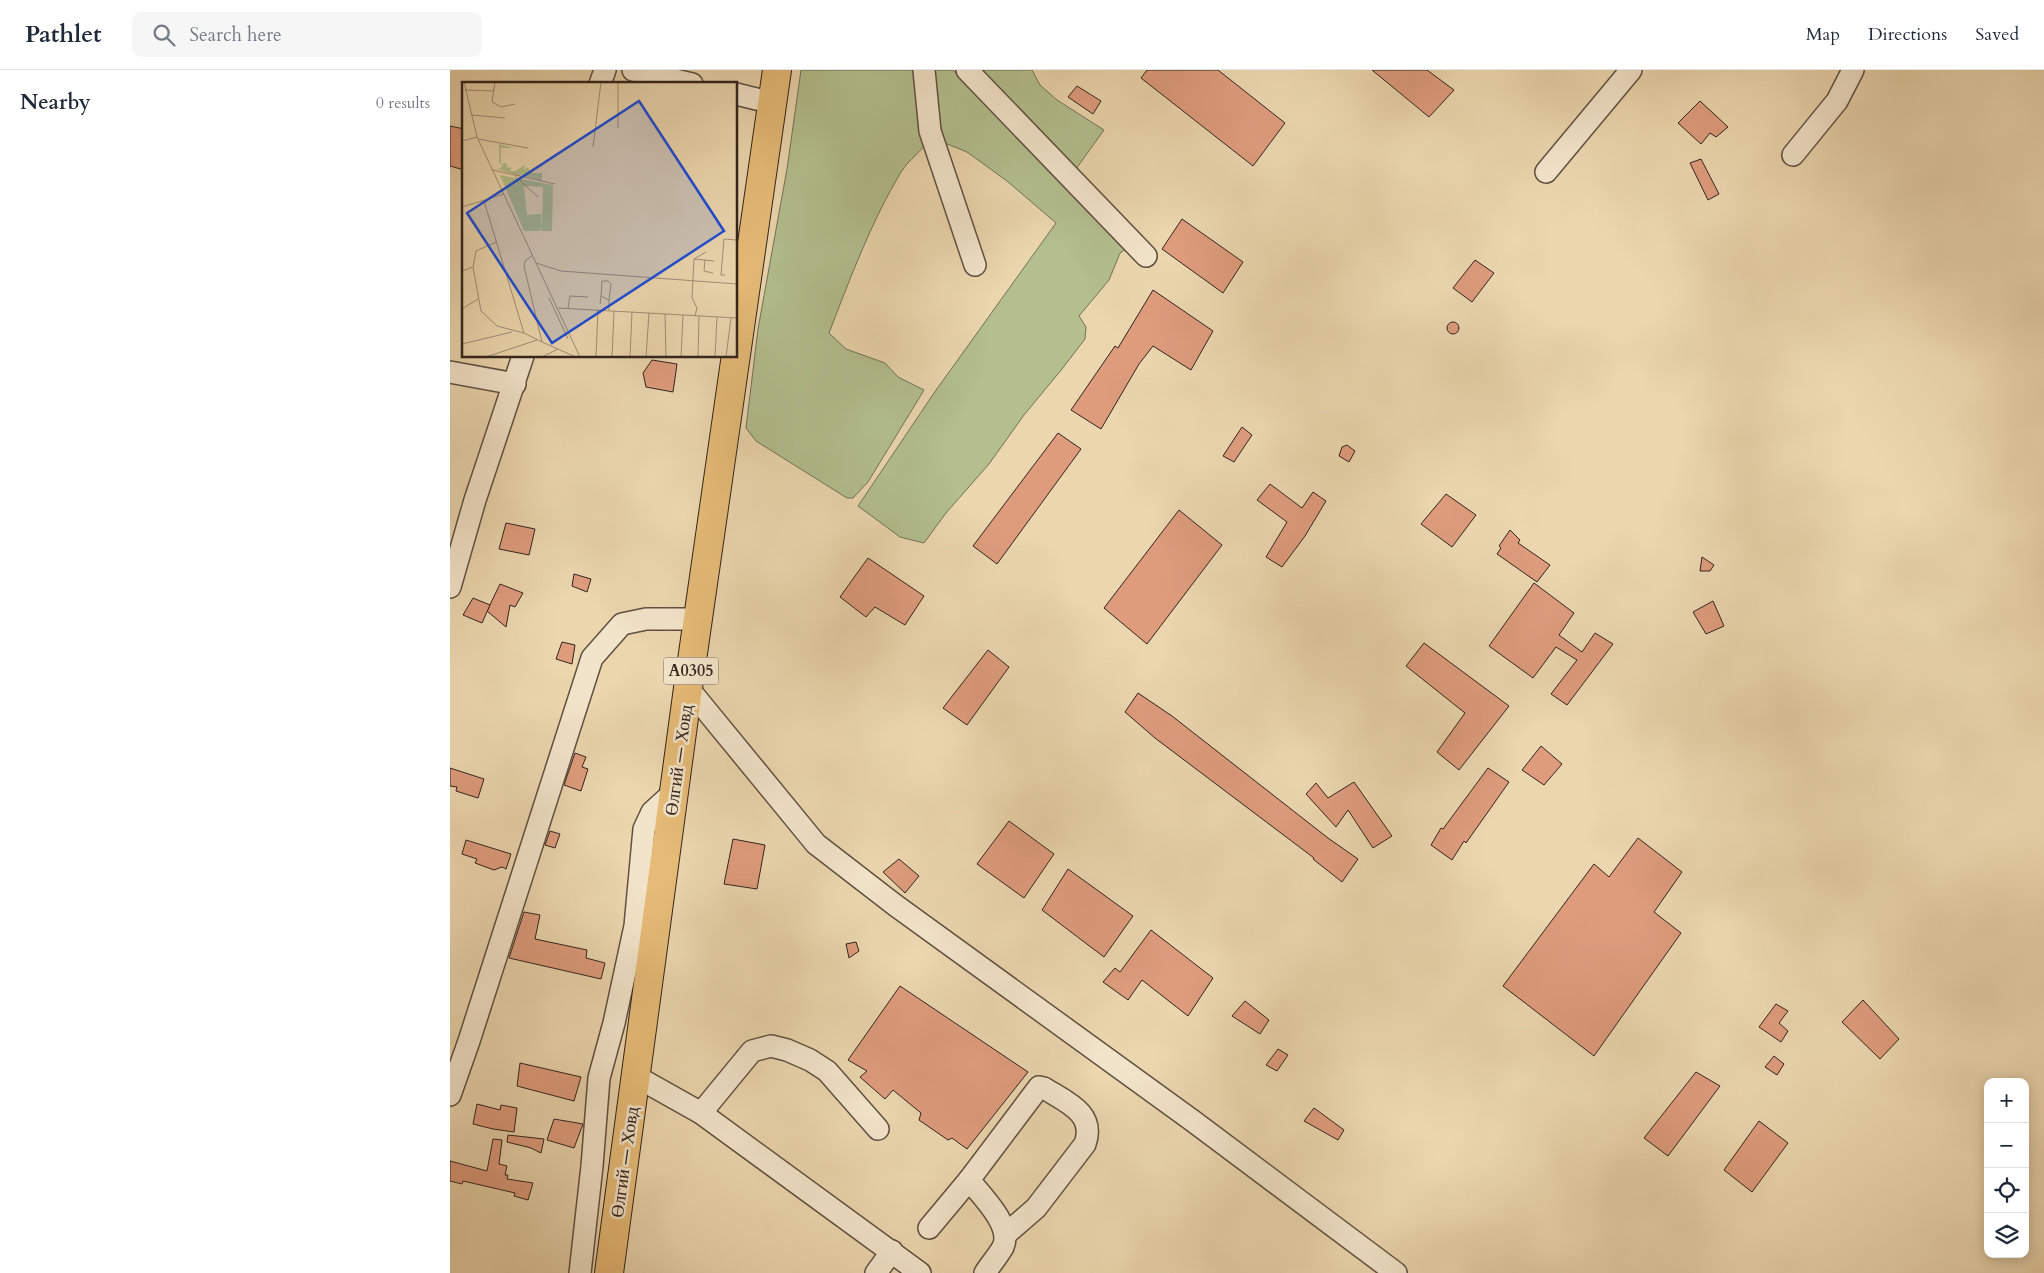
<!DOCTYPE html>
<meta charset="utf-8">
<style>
body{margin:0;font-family:Cardo,serif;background:#f6f6f7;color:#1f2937}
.controls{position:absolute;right:15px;bottom:15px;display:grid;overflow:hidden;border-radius:10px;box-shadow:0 2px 12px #0003}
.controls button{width:45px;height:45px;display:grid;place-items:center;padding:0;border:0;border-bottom:1px solid #e0e1e3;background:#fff;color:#1f2937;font:25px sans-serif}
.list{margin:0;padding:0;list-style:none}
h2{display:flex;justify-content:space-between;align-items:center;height:65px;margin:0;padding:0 20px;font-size:21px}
h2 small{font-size:16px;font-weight:400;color:#747a83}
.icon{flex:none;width:28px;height:28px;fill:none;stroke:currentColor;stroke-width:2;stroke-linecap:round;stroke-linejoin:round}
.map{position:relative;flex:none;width:1594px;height:1203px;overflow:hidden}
header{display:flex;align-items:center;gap:30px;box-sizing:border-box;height:70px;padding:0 25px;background:#fff;border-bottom:1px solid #e0e1e3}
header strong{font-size:24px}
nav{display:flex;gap:28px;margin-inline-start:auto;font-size:18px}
.search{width:350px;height:45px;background:#f6f6f7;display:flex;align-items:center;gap:12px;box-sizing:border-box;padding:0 18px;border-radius:10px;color:#747a83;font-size:19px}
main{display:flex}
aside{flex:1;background:#fff}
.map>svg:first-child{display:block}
</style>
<header>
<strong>Pathlet</strong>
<div class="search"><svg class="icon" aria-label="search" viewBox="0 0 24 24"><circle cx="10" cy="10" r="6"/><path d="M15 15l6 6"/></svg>Search here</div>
<nav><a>Map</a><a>Directions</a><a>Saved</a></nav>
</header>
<main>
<aside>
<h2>Nearby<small>0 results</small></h2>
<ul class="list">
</ul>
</aside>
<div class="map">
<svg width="1594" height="1203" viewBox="0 0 1594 1203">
<rect width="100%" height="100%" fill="#ebd6ae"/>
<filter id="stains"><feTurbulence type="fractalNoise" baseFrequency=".004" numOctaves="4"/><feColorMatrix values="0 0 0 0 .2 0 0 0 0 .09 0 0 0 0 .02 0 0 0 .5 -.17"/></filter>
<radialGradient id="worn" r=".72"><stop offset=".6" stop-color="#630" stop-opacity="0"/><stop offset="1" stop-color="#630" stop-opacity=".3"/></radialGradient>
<g fill="#b3bf8e" stroke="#727256">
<path d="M 351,0 L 503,0 L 614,117 L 641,140 L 676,179 L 670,183 L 659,210 L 629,246 L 636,257 L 635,269 L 612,299 L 574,345 L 539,394 L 496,443 L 474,473 L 450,467 L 408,436 L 484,323 L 606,153 L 557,111 L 517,82 L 480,67 C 473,81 459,89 451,102 C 422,150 399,211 379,263 L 396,279 L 435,293 L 448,307 L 474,320 L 418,412 L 403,428 L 397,428 L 306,371 L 296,358 L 308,259 L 337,99 Z"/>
<polygon points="516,0 582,0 590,15 607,30 654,60 618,110"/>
</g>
<g fill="#de9c7d" stroke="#32241d">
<polygon points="697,0 768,0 835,53 803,96 691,8"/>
<polygon points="922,0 977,0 1004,20 979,47"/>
<polygon points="627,16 651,31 643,44 618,27"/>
<polygon points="1250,31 1278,57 1266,67 1260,63 1251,74 1228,53"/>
<polygon points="0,56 14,59 14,100 0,96"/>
<polygon points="1251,89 1269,124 1258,130 1240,93"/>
<polygon points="732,149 793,192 773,223 712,179"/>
<polygon points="1025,190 1044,203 1022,232 1003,218"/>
<polygon points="703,220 763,261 741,300 703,276 689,294 651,359 621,340 665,276 668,278"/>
<circle cx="1003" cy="258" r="6"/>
<polygon points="202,290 227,294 223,322 196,317 193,303"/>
<polygon points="792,357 802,365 784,392 773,386"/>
<polygon points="608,363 631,379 547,494 523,476"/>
<polygon points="897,375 905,381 899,392 889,386 892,377"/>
<polygon points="820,414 852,438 863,422 876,431 855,466 832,497 816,487 837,452 807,430"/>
<polygon points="996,424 1026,445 1002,477 971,454"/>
<polygon points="729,440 772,475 697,574 654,538"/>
<polygon points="56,453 85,459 79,485 49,479"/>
<polygon points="1060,460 1070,470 1068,473 1100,495 1087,512 1047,484 1051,478 1049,476"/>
<polygon points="1252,487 1264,495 1260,501 1250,501"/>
<polygon points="418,488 474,526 455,555 425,537 416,547 390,527"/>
<polygon points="124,504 141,509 137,522 122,516"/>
<polygon points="1084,513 1124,543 1109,565 1113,568 1132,582 1145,563 1163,574 1117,635 1101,624 1127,590 1106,577 1083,608 1039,576"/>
<polygon points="50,514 73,523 65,537 60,535 56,557 37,541"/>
<polygon points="23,528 40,535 32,553 13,545"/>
<polygon points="1263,531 1274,556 1256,564 1243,542"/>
<polygon points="112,572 125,575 122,594 106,589"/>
<polygon points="974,573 1059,636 1009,700 987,682 1015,643 956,596"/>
<polygon points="538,580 559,597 517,655 493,638"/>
<polygon points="688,623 722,646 878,768 908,789 892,812 863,789 864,788 705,668 675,642"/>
<polygon points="1091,676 1112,694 1094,715 1072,700"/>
<polygon points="125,683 136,687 132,697 138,699 131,721 114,715"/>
<polygon points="0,698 34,709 28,728 6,721 7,717 0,716"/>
<polygon points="1038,698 1059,712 1016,773 1014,771 1002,790 981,775 991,758 993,759"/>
<polygon points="904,712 942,766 923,778 898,740 886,757 856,724 866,713 878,728"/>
<polygon points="559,751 604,784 574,828 527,794"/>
<polygon points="100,761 110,764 105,778 95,775"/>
<polygon points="1188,768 1232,802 1204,842 1231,863 1144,986 1053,916 1144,794 1159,807"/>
<polygon points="283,769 315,775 307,819 274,814"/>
<polygon points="16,770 61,784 56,799 52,797 44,800 25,793 27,789 12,784"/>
<polygon points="449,789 469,806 455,823 433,802"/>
<polygon points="618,799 683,846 654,887 592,840"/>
<polygon points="74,842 90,845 85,869 137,880 136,888 155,893 151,909 59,888"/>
<polygon points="701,860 763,908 738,946 692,910 678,930 653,912 665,898 670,902"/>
<polygon points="406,872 409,881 399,888 396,874"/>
<polygon points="450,916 578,1002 517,1079 502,1068 498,1070 469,1050 471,1043 443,1020 435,1029 410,1007 417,1001 398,990"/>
<polygon points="1413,930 1449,969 1430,989 1392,952"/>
<polygon points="795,931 819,950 810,964 782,946"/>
<polygon points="1326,934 1338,941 1329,953 1338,961 1331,972 1309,957"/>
<polygon points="828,979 838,985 827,1001 816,995"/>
<polygon points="1324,986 1334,994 1327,1005 1315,997"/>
<polygon points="70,993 131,1007 124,1031 67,1016"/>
<polygon points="1246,1002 1270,1016 1218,1086 1194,1068"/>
<polygon points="27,1034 50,1040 51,1035 67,1038 64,1062 43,1059 23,1054"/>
<polygon points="864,1038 894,1060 888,1070 854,1051"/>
<polygon points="104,1049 133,1054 124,1078 97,1070"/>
<polygon points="1309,1051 1338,1073 1302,1122 1274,1100"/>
<polygon points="58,1065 94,1069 91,1083 81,1078 57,1072"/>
<polygon points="43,1069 52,1070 49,1094 57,1096 55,1105 58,1105 57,1109 83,1113 78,1130 64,1126 65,1123 13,1111 12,1114 0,1111 0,1091 37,1101"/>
</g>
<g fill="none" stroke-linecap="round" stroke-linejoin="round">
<defs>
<g id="minor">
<polyline points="183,0 242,14"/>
<polyline points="474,0 480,61 525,195"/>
<polyline points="517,0 696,186"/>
<polyline points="150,14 155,0"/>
<polyline points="286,24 323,33"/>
<polyline points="1343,85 1387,31 1403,0"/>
<polyline points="1096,102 1181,0"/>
<polyline points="0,302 65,314"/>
<polyline points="0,517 25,430 73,286"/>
<polyline points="238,618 366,774 445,835 743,1051 946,1203"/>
<polyline points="187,1007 251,1043 470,1203"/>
<polyline points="0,1025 19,971 142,588 172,554 196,549 249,549"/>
<polyline points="251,1043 302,981 321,976 337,980 360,990 377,1001 428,1059"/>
<path d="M 519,1110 L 589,1017 L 594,1018 C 616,1032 646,1043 635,1074 L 586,1138 L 556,1164"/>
<path d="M 479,1158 L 519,1110 C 532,1126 563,1156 553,1177 C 548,1186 540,1195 535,1203"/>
<polyline points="130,1203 142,1096 149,1008 164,953 185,856 194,759 202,742 225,721"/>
<polyline points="426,1203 442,1181"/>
</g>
<polyline id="highway" points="159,1203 238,618 327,0"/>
</defs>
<use href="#minor" stroke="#605041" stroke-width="24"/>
<use href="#highway" stroke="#32241d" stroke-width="30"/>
<use href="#minor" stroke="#f2e4ca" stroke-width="21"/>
<use href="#highway" stroke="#e6bb77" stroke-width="28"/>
</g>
<g text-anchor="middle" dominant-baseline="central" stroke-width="5" stroke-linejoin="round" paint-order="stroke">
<rect fill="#f2e4ca" stroke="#6c5e51" stroke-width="1" x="213.5" y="587.5" width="55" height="27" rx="4"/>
<g font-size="16" font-weight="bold" fill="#32241d">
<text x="241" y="601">A0305</text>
</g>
<g font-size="18" fill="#32241d" stroke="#f2e4ca">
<text transform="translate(229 690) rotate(-82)">Өлгий — Ховд</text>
<text transform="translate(175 1092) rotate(-82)">Өлгий — Ховд</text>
</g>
</g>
<g transform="translate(12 12)">
<rect width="275" height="275" fill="#ebd6ae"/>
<path d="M 37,62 L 52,66 L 39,66 L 39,82 L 44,81 L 46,86 L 50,85 L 48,89 L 53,89 L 63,83 L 62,88 L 65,85 L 70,91 L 80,91 L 80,99 L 60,93 L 63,90 L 58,94 L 36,87 L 41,84 L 37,80 ZM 38,93 L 91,103 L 90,149 L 80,149 L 80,146 L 78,149 L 62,149 ZM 62,104 L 81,105 L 80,145 L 79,132 L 65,133 Z" fill="#b3bf8e" fill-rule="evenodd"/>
<path fill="none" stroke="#a18f74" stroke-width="1" d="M 2,0 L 15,55 L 118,275M 33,0 L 30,20 L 39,25 L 53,22M 156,0 L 156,46M 3,8 L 32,9M 10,33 L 43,36M 16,57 L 66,66M 0,59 L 15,55M 131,65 L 139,0M 31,88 L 93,102M 52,93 L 76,115M 0,125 L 42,112M 232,177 L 252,179M 243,178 L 242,189 L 251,191M 74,181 L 99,189 L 275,202M 11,185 L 19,229 L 35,244 L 62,251 L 22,119M 0,189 L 11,185 L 14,169 L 34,160M 263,193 L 259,193 L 262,157 L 275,158M 139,214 L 140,199 L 146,199 L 149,202 L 147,218M 87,216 L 106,257M 138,222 L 139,214 L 147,218 L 147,228M 96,226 L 275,236M 106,226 L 108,214 L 126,215M 0,227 L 16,217M 203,232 L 204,275M 233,234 L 235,226 L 230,216 L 232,177 L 244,170M 62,251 L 80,260 L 62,184 L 63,179 L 71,173M 80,260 L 114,275M 0,262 L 50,250M 24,275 L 75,258M 80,275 L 96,267M 134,275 L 136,227M 150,275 L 152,229M 168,275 L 170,230M 184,275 L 187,231M 219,275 L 221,233M 236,275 L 237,234M 253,275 L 255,235M 264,275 L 269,236"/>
<path fill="#1d4ed8" fill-opacity="0.15" stroke="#1d4ed8" stroke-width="2.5" d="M 177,19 L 262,149 L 90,261 L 5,131 Z"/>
<rect width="275" height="275" fill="none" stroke="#32241d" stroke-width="2.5"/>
</g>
<rect width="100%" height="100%" filter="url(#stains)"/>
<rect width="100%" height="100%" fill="url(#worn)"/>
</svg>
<div class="controls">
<button>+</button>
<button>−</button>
<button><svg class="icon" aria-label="locate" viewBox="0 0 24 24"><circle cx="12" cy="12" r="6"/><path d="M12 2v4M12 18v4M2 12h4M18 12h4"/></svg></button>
<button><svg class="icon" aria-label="layers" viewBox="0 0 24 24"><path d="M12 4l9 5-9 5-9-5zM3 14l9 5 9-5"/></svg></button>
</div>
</div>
</main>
